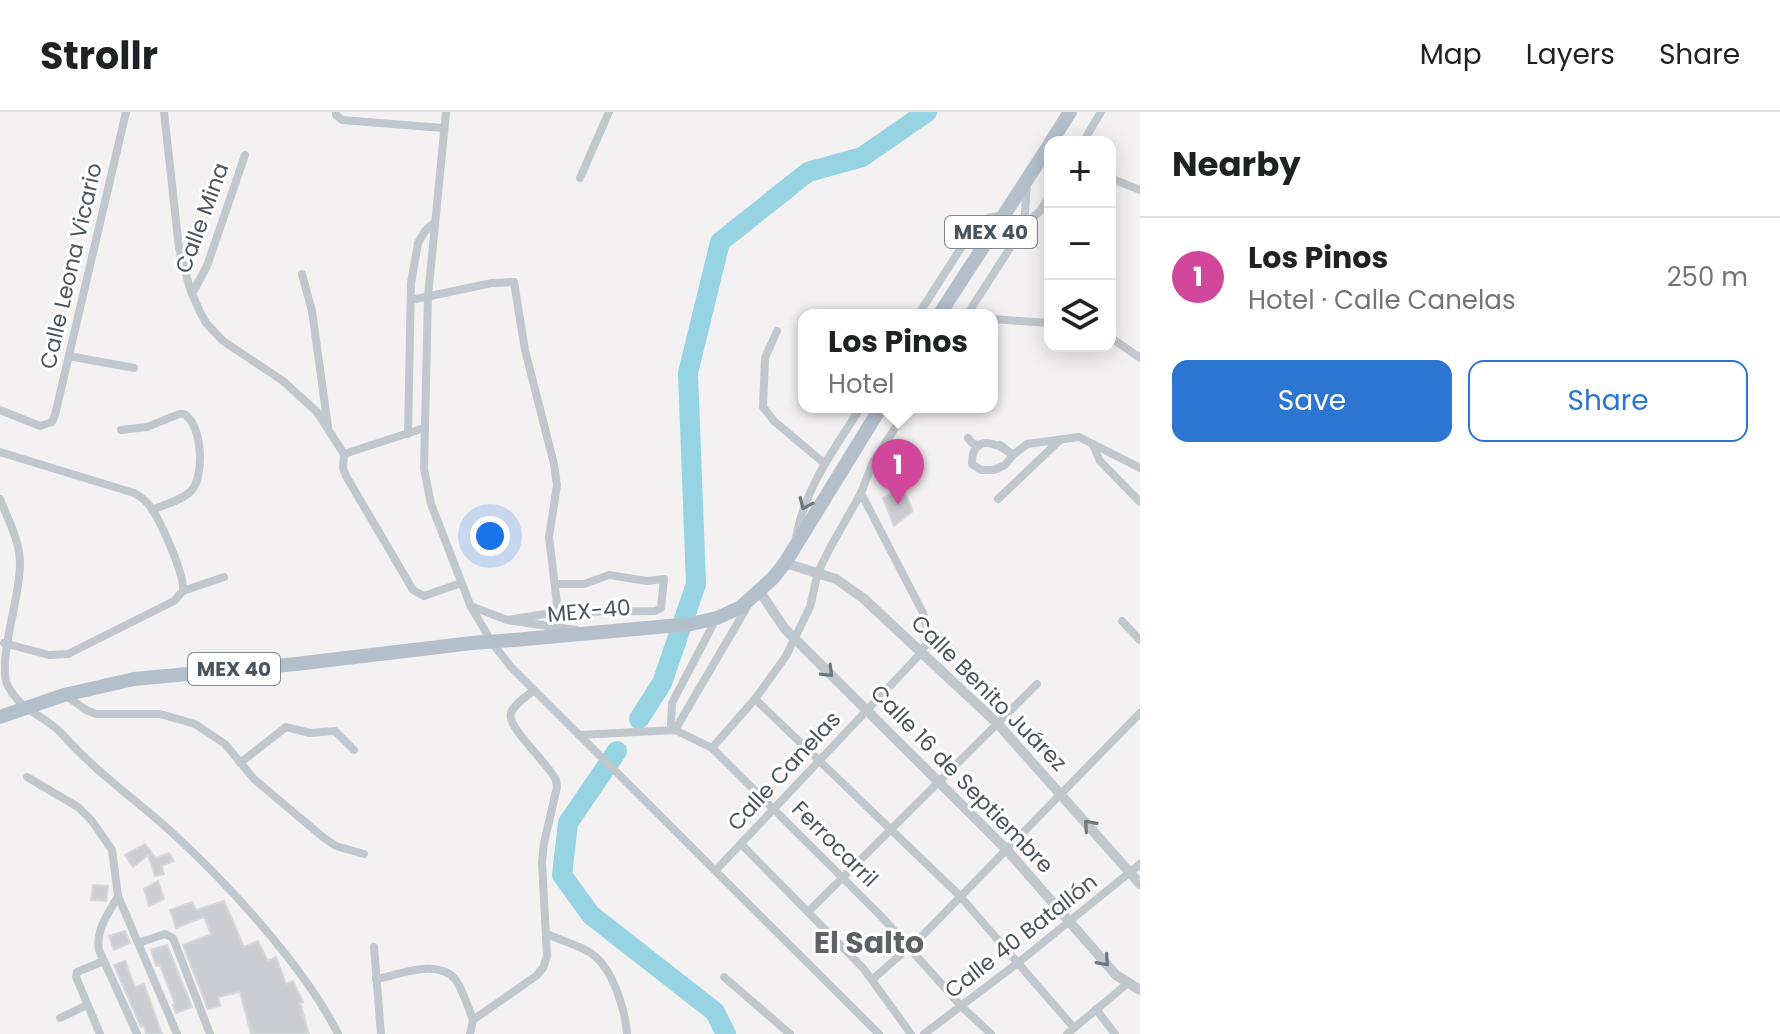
<!DOCTYPE html>
<meta charset="utf-8">
<style>
body{margin:0;font-family:Poppins,sans-serif;background:#f2f2f2;color:#202124}
.controls{position:absolute;right:24px;top:24px;display:grid;overflow:hidden;border-radius:16px;box-shadow:0 4px 20px #0003}
.controls button{width:72px;height:72px;display:grid;place-items:center;padding:0;border:0;border-bottom:2px solid #e0e0e0;background:#fff;color:#202124;font:40px sans-serif}
.you{position:absolute;left:490px;top:424px;width:28px;height:28px;margin:-20px;border:6px solid #fff;border-radius:50%;background:#1a73e8;box-shadow:0 0 0 12px #1a73e833}
.badge{display:grid;place-items:center;width:52px;height:52px;border-radius:50%;background:#2c75d1;color:#fff;font-size:26px;font-weight:700}
.pin{position:absolute;translate:-50% -66px;filter:drop-shadow(0 2px 4px #0008)}
.pin::after{content:'';position:absolute;top:42px;width:28px;height:24px;background:inherit;clip-path:polygon(0 0,100% 0,50% 100%)}
.popup{position:absolute;left:798px;top:197px;width:200px;height:104px;box-sizing:border-box;display:grid;place-content:center;border-radius:16px;background:#fff;filter:drop-shadow(0 2px 6px #0005);font-size:26px;white-space:nowrap;color:#757577}
.popup b{font-size:30px;color:#202124}
.popup::after{content:'';position:absolute;left:50%;top:100%;margin-left:-16px;border:16px solid transparent;border-top-color:#fff}
.list{margin:0;padding:0;list-style:none}
h2{display:flex;justify-content:space-between;align-items:center;height:104px;margin:0;padding:0 32px;font-size:34px}
h2 small{font-size:26px;font-weight:400;color:#757577}
.list li{display:grid;grid-template-columns:52px 1fr auto;gap:24px;align-items:center;box-sizing:border-box;height:120px;padding:0 32px;border-top:2px solid #e0e0e0}
.list b{display:block;font-size:30px;white-space:nowrap}
.list p{margin:0;font-size:26px;white-space:nowrap;color:#757577}
.list em{font-size:26px;font-style:normal;color:#757577}
.actions{display:flex;gap:16px;padding:24px 32px}
.actions a{flex:1;padding:18px 0;border:2px solid #2c75d1;border-radius:16px;text-align:center;font-size:28px;color:#2c75d1}
.actions .main{background:#2c75d1;color:#fff}
.icon{flex:none;width:44px;height:44px;fill:none;stroke:currentColor;stroke-width:2;stroke-linecap:round;stroke-linejoin:round}
.map{position:relative;flex:none;width:1140px;height:922px;overflow:hidden}
header{display:flex;align-items:center;gap:48px;box-sizing:border-box;height:112px;padding:0 40px;background:#fff;border-bottom:2px solid #e0e0e0}
header strong{font-size:38px}
nav{display:flex;gap:44px;margin-inline-start:auto;font-size:28px}
main{display:flex}
aside{flex:1;background:#fff}
.map>svg:first-child{display:block}
</style>
<header>
<strong>Strollr</strong>
<nav><a>Map</a><a>Layers</a><a>Share</a></nav>
</header>
<main>
<div class="map">
<svg width="1140" height="922" viewBox="0 0 1140 922">
<rect width="100%" height="100%" fill="#f3f1f1"/>
<g fill="none" stroke-linecap="round" stroke-linejoin="round">
<g stroke="#96d4e4" stroke-width="20">
<polyline points="639,607 662,571 696,472 688,261 720,130 808,60 862,45 927,0"/>
<polyline points="617,639 568,711 562,763 591,803 715,900 726,922"/>
</g>
</g>
<g fill="#cbcdd2" stroke="#d5d7db" stroke-width="2">
<polygon points="903,376 913,399 894,414 883,386"/>
<polygon points="145,732 156,746 169,741 174,749 161,754 164,762 155,764 148,743 133,755 125,743"/>
<polygon points="158,769 164,787 149,794 144,777"/>
<polygon points="93,773 108,774 106,789 91,788"/>
<polygon points="224,789 244,835 258,829 268,849 276,845 286,872 293,869 303,890 300,891 309,922 251,922 240,880 218,885 220,894 208,897 183,833 211,822 204,805 176,816 170,798 192,790 196,798"/>
<polygon points="125,819 130,831 114,838 109,824"/>
<polygon points="167,833 192,895 176,901 173,893 175,892 160,853 156,854 151,838"/>
<polygon points="125,849 135,875 144,872 162,922 146,922 144,913 141,915 114,853"/>
</g>
<g fill="none" stroke-linecap="round" stroke-linejoin="round">
<g stroke="#c0c8ce" stroke-width="8">
<polyline points="164,0 179,136 190,177 200,200 206,211 223,229 283,269 317,300 344,342 343,356 346,364 413,478 424,484 461,471"/>
<polyline points="336,0 336,3 342,8 443,16"/>
<polyline points="446,0 428,184 424,357 431,392 471,495 493,532 511,555 879,922"/>
<polyline points="1083,30 1101,0"/>
<polyline points="580,66 609,0"/>
<polyline points="1110,66 1140,78"/>
<polyline points="1024,114 1027,71"/>
<polyline points="302,162 312,199 328,315"/>
<polyline points="192,182 207,154 245,43"/>
<polyline points="411,188 492,171 514,170 525,238 554,352 557,373 549,425 558,500"/>
<polyline points="918,203 975,114 988,106 1002,103"/>
<polyline points="967,203 1024,114 1040,99 1050,83"/>
<polyline points="992,207 1050,211"/>
<polyline points="777,219 765,246 763,295 774,309 825,352"/>
<polyline points="1110,225 1140,246"/>
<polyline points="69,244 134,256"/>
<polyline points="0,298 40,314 52,310 55,303 126,0"/>
<path d="M 121,318 L 147,315 L 179,302 L 184,302 C 202,312 205,362 192,378 C 183,388 164,393 152,398"/>
<polyline points="408,322 411,171 418,131 425,119 434,111"/>
<polyline points="968,326 972,331 978,333"/>
<path d="M 1000,333 L 1013,343 C 996,330 972,321 972,352 L 981,358 L 994,358 L 1005,353 L 1013,343 L 1027,332 L 1079,325 L 1140,356"/>
<polyline points="1093,333 1100,349 1140,390"/>
<path d="M 0,340 L 134,381 C 140,384 145,388 149,393 C 160,407 185,463 183,479"/>
<polyline points="344,342 424,316"/>
<path d="M 0,387 C 8,407 20,430 20,451 C 20,488 0,536 6,570 C 21,602 42,600 63,623 C 94,658 132,685 167,716 C 223,766 305,855 338,922"/>
<polyline points="998,387 1060,328"/>
<path d="M 796,426 C 804,377 835,336 861,295"/>
<polyline points="473,495 507,508 576,518"/>
<polyline points="507,508 558,500 655,499 661,496 664,467 647,469 609,463 584,472 555,472"/>
<polyline points="1122,509 1140,528"/>
<polyline points="4,531 49,543 68,542 174,489 183,479 224,465"/>
<polyline points="65,583 86,598 96,602 160,602 195,612 225,632 254,667 324,726 336,734 364,742"/>
<polyline points="755,587 960,784 1074,916"/>
<polyline points="675,618 747,495"/>
<polyline points="675,618 671,613 672,591 716,507"/>
<polyline points="579,623 675,618 712,636 880,803 962,895 991,922"/>
<polyline points="712,636 755,587 786,544 810,495 818,460 830,436 861,381 873,350 909,295"/>
<polyline points="240,651 286,615 310,621 335,619 354,638"/>
<polyline points="27,665 78,695 92,709 112,738 118,784 177,922"/>
<polyline points="741,732 863,856 911,922"/>
<polyline points="716,758 922,540 929,526 923,501 861,381"/>
<path d="M 118,784 C 109,801 95,818 99,838 L 137,922"/>
<polyline points="809,799 1037,572"/>
<path d="M 547,822 C 586,839 600,836 617,879 C 622,894 626,906 627,922"/>
<polyline points="138,831 165,822 173,826 210,922"/>
<polyline points="374,835 381,922"/>
<polyline points="724,865 790,922"/>
<path d="M 376,867 C 399,863 437,846 455,867 C 463,878 468,895 473,908"/>
<polyline points="873,867 924,822 1140,601"/>
<polyline points="1096,897 1115,922"/>
<polyline points="60,906 87,893"/>
<polyline points="100,922 76,865 77,860 104,849"/>
<path d="M 470,922 L 473,908 L 536,864 L 543,856 L 547,844 L 542,750 L 544,731 L 557,675 L 556,668 C 549,652 506,615 511,601 C 514,592 527,584 534,578"/>
<polyline points="924,922 1019,850 1140,752"/>
<polyline points="1067,922 1128,871"/>
</g>
<g stroke="#c0c8ce" stroke-width="10">
<polyline points="785,451 836,467 863,486 997,611 1140,772"/>
<polyline points="760,480 785,517 1006,737 1116,863 1140,878"/>
</g>
<g stroke="#b3c0cc" stroke-width="14">
<polyline points="1051,30 1070,0"/>
<polyline points="939,203 1050,32"/>
<polyline points="514,528 691,512 717,506 741,495 773,466 785,451 881,295"/>
<polyline points="0,605 64,583 134,567 296,552 472,531"/>
</g>
<polyline stroke="#b3c0cc" stroke-width="14" points="472,531 514,528"/>
</g>
<defs><path id="oneway-chevron" d="M-2-3.5L2.5 0L-2 3.5" fill="none" stroke-width="1.6" stroke-linecap="round" stroke-linejoin="round" transform="scale(2)"/></defs>
<g stroke="#6d777e">
<use href="#oneway-chevron" transform="translate(805 392) rotate(114)"/>
<use href="#oneway-chevron" transform="translate(828 560) rotate(45)"/>
<use href="#oneway-chevron" transform="translate(1089 713) rotate(-131)"/>
<use href="#oneway-chevron" transform="translate(1104 849) rotate(49)"/>
</g>
<g text-anchor="middle" dominant-baseline="central" stroke-width="6" stroke-linejoin="round" paint-order="stroke">
<g fill="#fff" stroke="#80878d" stroke-width="2">
<rect x="945" y="104" width="92" height="32" rx="6"/>
<rect x="188" y="541" width="92" height="32" rx="6"/>
</g>
<g font-size="20" font-weight="bold" fill="#4a545c">
<text x="991" y="120">MEX 40</text>
<text x="234" y="557">MEX 40</text>
</g>
<g font-size="22" fill="#4a545c" stroke="#fff">
<text transform="translate(202 106) rotate(-70)">Calle Mina</text>
<text transform="translate(71 154) rotate(-77)">Calle Leona Vicario</text>
<text transform="translate(589 499) rotate(-5)">MEX-40</text>
<text transform="translate(989 581) rotate(45)">Calle Benito Juárez</text>
<text transform="translate(784 659) rotate(-47)">Calle Canelas</text>
<text transform="translate(962 667) rotate(46)">Calle 16 de Septiembre</text>
<text transform="translate(835 732) rotate(45)">Ferrocarril</text>
<text transform="translate(1021 824) rotate(-38)">Calle 40 Batallón</text>
</g>
<g font-size="30" font-weight="bold" fill="#5e6165" stroke="#fff">
<text x="869" y="830">El Salto</text>
</g>
</g>
</svg>
<div class="controls">
<button>+</button>
<button>−</button>
<button><svg class="icon" aria-label="layers" viewBox="0 0 24 24"><path d="M12 4l9 5-9 5-9-5zM3 14l9 5 9-5"/></svg></button>
</div>
<div class="you"></div>
<div class="pin badge" style="left:898px;top:393px;background:#d1479c">1</div>
<div class="popup"><b>Los Pinos</b>Hotel</div>
</div>
<aside>
<h2>Nearby<small></small></h2>
<ul class="list">
<li><span class="badge" style="background:#d1479c">1</span><div><b>Los Pinos</b><p>Hotel · Calle Canelas</p></div><em>250 m</em></li>
</ul>
<div class="actions"><a class="main">Save</a><a>Share</a></div>
</aside>
</main>
